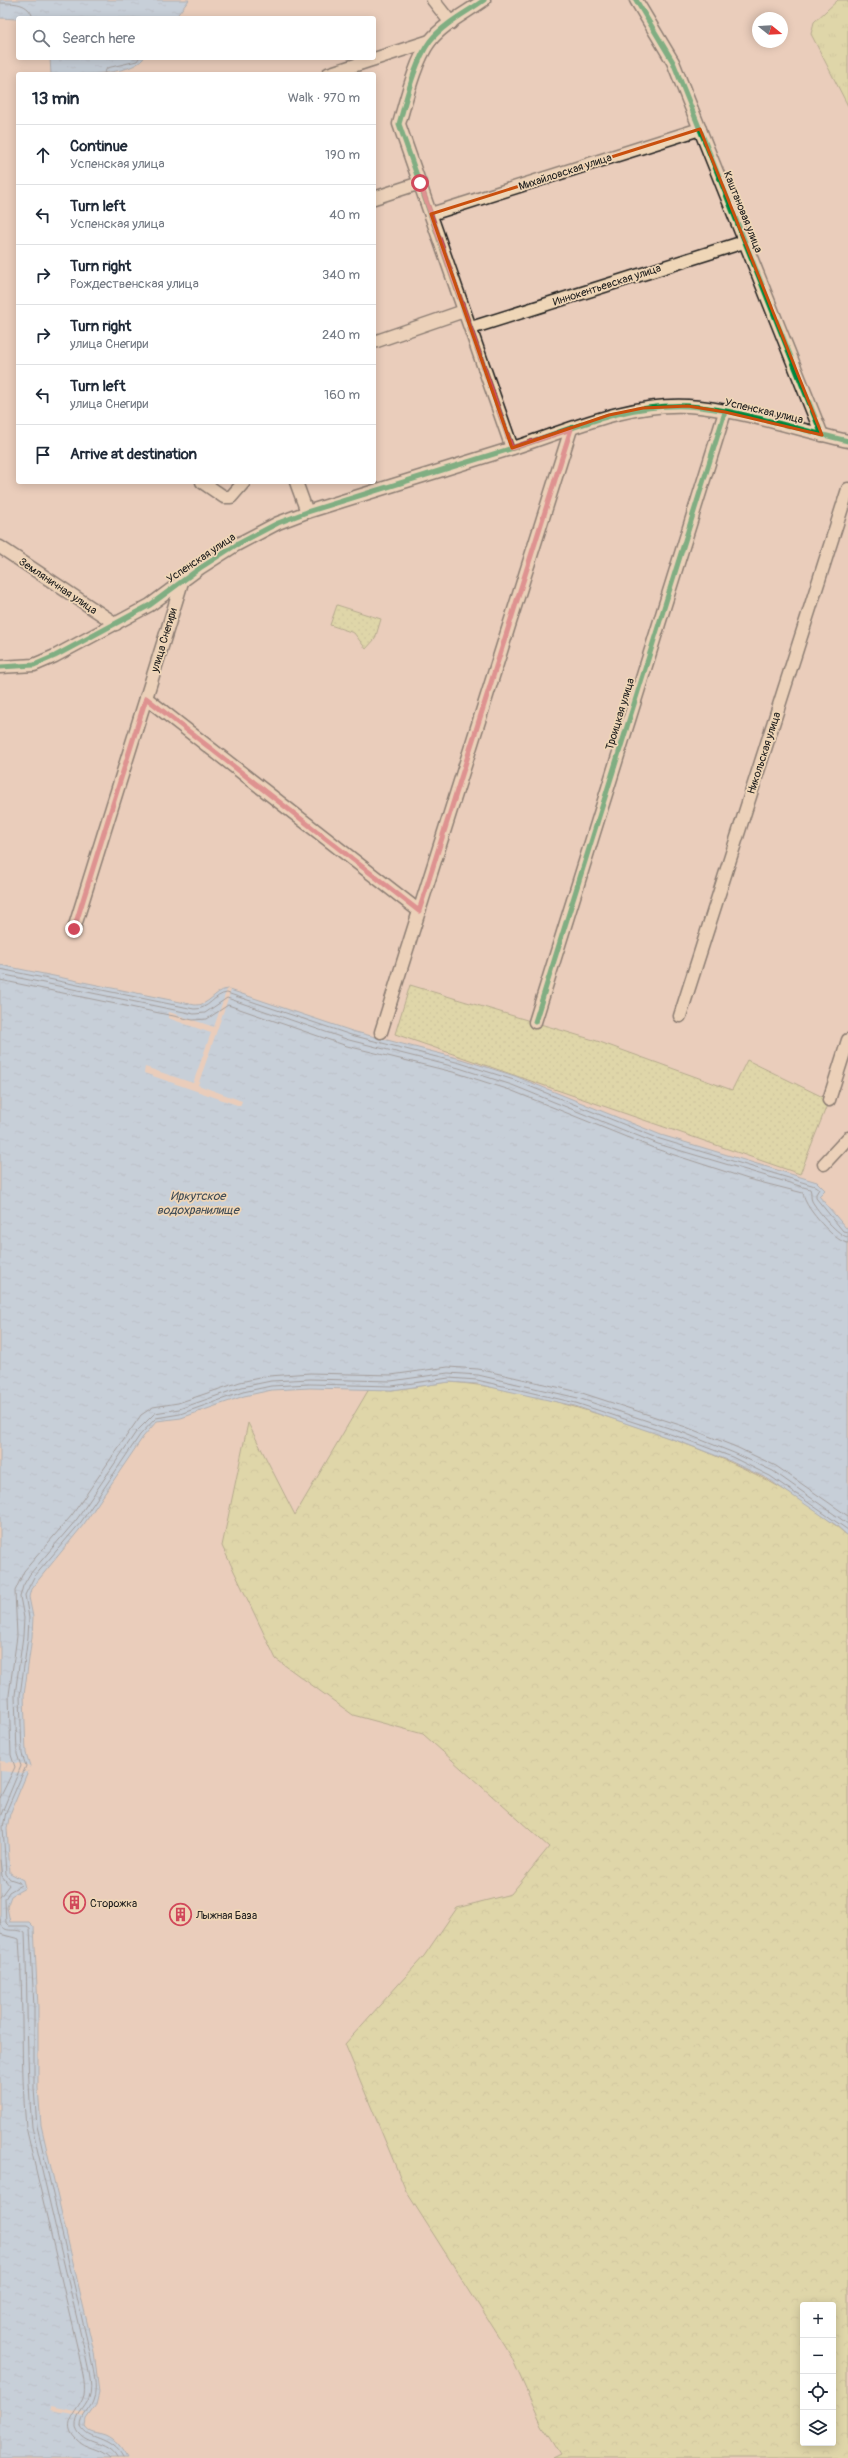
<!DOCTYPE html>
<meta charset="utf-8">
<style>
body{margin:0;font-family:Pangolin,sans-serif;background:#f2f2f3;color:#1f2937}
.controls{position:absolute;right:12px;bottom:12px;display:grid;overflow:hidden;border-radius:4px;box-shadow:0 2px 10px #0003}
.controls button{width:36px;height:36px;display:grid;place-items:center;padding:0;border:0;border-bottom:1px solid #e0e1e3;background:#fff;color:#1f2937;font:20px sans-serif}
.compass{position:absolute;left:752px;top:12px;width:36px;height:36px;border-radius:50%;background:#fff;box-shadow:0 2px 10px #0003;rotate:108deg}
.stop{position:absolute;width:12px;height:12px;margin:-9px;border:3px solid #d1495b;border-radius:50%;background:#fff}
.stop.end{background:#d1495b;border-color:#fff;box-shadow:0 1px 4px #0008}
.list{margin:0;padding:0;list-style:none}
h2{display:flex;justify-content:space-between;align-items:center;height:52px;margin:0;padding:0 16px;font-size:17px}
h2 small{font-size:13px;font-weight:400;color:#747a83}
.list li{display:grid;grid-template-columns:26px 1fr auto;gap:12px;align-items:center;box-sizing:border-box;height:60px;padding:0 16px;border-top:1px solid #e0e1e3}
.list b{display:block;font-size:15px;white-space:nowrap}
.list p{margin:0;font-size:13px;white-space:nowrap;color:#747a83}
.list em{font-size:13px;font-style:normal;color:#747a83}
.icon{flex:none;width:22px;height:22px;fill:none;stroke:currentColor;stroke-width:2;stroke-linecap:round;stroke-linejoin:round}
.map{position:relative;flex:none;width:848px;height:2458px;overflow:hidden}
.search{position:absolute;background:#fff;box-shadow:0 2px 10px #0003;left:16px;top:16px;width:360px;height:44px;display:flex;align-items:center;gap:10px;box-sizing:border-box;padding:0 14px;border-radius:4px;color:#747a83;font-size:15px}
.panel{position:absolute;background:#fff;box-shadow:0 2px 10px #0003;left:16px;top:72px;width:360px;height:412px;border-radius:4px}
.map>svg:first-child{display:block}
</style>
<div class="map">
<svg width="848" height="2458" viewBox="0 0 848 2458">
<defs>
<pattern id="grass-tufts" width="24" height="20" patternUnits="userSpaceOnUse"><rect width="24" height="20" fill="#d2df92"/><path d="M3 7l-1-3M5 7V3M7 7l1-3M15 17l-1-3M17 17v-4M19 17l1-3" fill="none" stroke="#b4bf7d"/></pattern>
<pattern id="forest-crowns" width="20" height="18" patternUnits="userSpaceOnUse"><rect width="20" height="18" fill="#d2df92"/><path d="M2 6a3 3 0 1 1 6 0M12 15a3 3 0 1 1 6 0" fill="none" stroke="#b4bf7d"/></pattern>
<pattern id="park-dots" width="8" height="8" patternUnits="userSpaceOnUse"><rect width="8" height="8" fill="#d2df92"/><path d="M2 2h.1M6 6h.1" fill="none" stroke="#b4bf7d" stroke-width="1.8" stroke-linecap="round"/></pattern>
<pattern id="water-ripples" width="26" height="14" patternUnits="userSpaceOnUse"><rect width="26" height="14" fill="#9ed0fb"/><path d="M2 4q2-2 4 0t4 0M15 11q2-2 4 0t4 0" fill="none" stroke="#88b2d7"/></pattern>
</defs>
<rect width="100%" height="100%" fill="#eacdbb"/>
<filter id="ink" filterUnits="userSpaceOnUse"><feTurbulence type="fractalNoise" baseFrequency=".025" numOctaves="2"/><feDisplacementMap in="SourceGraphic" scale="8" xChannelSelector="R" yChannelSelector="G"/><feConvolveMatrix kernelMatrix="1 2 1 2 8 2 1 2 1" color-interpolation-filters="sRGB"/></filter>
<g filter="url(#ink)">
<polygon fill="url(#grass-tufts)" stroke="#777e57" points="838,0 848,0 848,106 811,34 814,22"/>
<path fill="url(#forest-crowns)" stroke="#777e57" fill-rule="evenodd" d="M 449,1382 C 508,1386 567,1404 623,1422 C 704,1449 783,1478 848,1536 L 848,2458 L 552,2458 L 560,2454 L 542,2425 L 511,2356 L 406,2191 L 345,2044 L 424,1956 L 457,1908 L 511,1894 L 549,1847 L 423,1734 L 353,1715 L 276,1659 L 222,1546 L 248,1423 L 295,1515 L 369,1389 L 392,1390 ZM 803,2305 L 833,2305 L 833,2443 L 803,2443 Z"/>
<g fill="url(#park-dots)" stroke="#777e57">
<polygon points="337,605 381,619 375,639 366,649 354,633 330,625"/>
<polygon points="410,985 597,1041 732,1090 747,1060 829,1100 800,1174 395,1034"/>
</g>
<g fill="url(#water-ripples)" stroke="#6a88a2">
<polygon points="0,0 189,0 175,18 39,18 38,16 16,19 0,18"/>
<path d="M 50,58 L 144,58 C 129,77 74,74 51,74 Z"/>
<path d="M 0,965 L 195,1005 C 209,1006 214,991 227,989 L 352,1031 L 461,1059 L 515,1076 L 661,1135 L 817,1182 L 825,1190 L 819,1196 L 846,1228 L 848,1227 L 848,1536 L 836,1525 L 768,1479 L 730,1461 L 681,1442 L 575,1406 L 477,1384 L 450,1382 L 392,1390 L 310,1388 L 272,1390 L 244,1396 L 181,1418 L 157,1421 L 143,1437 L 84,1524 L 31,1589 L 29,1597 L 33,1617 L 32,1637 L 24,1695 L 26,1753 L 30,1766 L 10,1814 L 7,1828 L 10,1873 L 23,1880 L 25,1888 L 11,1896 L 7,1907 L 10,1922 L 29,1922 L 34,1927 L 38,2007 L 38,2089 L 41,2125 L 94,2352 L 99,2393 L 96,2405 L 86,2419 L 85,2426 C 89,2433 97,2432 105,2435 C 115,2439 122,2449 127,2458 L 0,2458 Z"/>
</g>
<g fill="#eacdbb">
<polygon points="227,989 231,990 198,1085 242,1101 240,1106 144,1073 145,1067 193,1083 211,1033 168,1018 169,1012 214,1027"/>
<polygon points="0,1761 25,1764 30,1766 29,1771 24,1773 0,1771"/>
<polygon points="50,2406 85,2413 84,2416 50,2410"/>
</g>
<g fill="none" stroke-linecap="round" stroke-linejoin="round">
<g stroke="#506475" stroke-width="1">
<path d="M 0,3 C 13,3 29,2 33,18"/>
<polyline points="104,74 107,68 137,61 139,58"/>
<path d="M 0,969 L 194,1009 C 209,1010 214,994 227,993 L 351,1035 L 460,1063 L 514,1080 L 660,1139 L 815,1186 L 819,1189 L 816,1194 L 816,1198 L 843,1231 L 848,1232"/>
<path d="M 0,974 L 194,1014 L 205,1013 L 227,998 L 349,1040 L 459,1068 L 512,1085 L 658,1144 L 810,1189 C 812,1193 810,1197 812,1201 C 817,1210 839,1237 848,1237"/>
<path d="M 0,980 L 193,1020 L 207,1019 L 228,1005 L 347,1046 L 457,1073 L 510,1090 L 656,1149 L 748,1179 L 803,1193 C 804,1196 804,1199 806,1202 C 811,1213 836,1243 848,1243"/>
<polyline points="0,1798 15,1767 11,1755 9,1695 17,1636 15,1591 24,1571 72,1515 132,1428 141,1415 153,1407 178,1403 240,1382 269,1376 310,1373 391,1375 448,1367 478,1369 579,1392 686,1427 736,1447 776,1466 848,1516"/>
<polyline points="0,1817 21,1766 17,1754 15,1695 23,1636 24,1618 20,1597 23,1586 30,1574 77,1519 136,1432 155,1413 179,1409 242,1387 271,1381 310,1379 391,1381 448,1373 478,1375 578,1398 684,1433 734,1453 773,1471 848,1524"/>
<polyline points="0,1860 2,1876 9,1885 0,1897"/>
<path d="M 0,1919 C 2,1937 15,1926 25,1933 C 28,1997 26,2062 32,2127 L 85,2353 C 87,2366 94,2386 89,2398 C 85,2409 75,2414 76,2427 C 82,2446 107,2439 117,2458"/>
<path d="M 0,1934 L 19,1939 C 24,2002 20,2065 26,2127 L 79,2355 C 81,2367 86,2383 84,2395 C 80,2411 59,2422 76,2439 C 85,2449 99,2447 110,2458"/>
<path d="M 123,2458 C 110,2434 88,2441 81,2426 C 81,2415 90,2410 93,2401 C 99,2387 92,2367 90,2353 L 37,2126 L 34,2089 L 34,2008 L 30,1928 L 27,1926 L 9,1926 L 6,1923 L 5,1899 L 9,1892 L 21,1885 L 19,1882 L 10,1879 L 6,1874 L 3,1827 L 6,1812 L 26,1766 L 22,1754 L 20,1695 L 28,1637 L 29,1618 L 25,1595 L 34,1577 L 81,1522 L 140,1435 L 156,1418 L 180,1414 L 243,1392 L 271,1386 L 310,1384 L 392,1386 L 449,1378 L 477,1380 L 576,1403 L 682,1438 L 732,1457 L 770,1476 L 848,1530"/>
</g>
<defs>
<g id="minor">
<polyline points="433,0 451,23"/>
<path d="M 484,0 C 466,13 443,24 430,41 C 415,61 406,100 399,124 L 512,448"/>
<polyline points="636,0 673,62 822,435"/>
<polyline points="328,74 430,41"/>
<polyline points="374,198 420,183"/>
<polyline points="431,214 700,129"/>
<polyline points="471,328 744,242"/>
<polyline points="374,342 464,311"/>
<polyline points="202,482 224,497 231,497 244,482"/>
<polyline points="296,482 307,512"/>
<polyline points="0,547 116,624"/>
<polyline points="182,582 146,698 419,911"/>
<path d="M 0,667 L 34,665 L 55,656 L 150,605 L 200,568 L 236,545 L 278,523 L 307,512 C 376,490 444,470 513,448 C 570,430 626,403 688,406 C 738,409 799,430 848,441"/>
<polyline points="74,929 146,698"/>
<polyline points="680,1016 848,489"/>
<polyline points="535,1022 725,412"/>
<polyline points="381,1032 571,429"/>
<polyline points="829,1100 848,1040"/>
<polyline points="824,1164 848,1138"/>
</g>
</defs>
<use href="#minor" stroke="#1c1c1c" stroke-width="15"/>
<use href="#minor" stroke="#efd6b7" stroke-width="12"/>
<defs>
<g id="cycleway">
<path d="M 484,0 C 466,13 443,24 430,41 C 415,61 406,100 399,124 L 512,448"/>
<polyline points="636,0 673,62 822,435"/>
<path d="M 0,667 L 34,665 L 55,656 L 150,605 L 200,568 L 236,545 L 278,523 L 307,512 C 376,490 444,470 513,448 C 570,430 626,403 688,406 C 738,409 799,430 848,441"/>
<polyline points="535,1022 725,412"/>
</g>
</defs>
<use href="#cycleway" stroke="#efd6b7" stroke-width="8"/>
<use href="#cycleway" stroke="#00873e" stroke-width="5"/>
</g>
</g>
<g fill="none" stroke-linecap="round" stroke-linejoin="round" filter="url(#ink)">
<polyline stroke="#d1495b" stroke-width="5" points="74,929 146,698 419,911 571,429 512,448 420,183"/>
</g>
<path d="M0 0H848V2458H0ZM 700,129 L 822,435 L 725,412 L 688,406 L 643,408 L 609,415 L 512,448 L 431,214 Z" fill="#eacdbb" fill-opacity=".55" fill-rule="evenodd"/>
<path fill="none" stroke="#c9500e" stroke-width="3" stroke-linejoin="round" d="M 700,129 L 822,435 L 725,412 L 688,406 L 643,408 L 609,415 L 512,448 L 431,214 Z"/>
<defs>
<symbol id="building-ring" viewBox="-11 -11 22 22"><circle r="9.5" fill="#efd6b7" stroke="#d1495b" stroke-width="1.5"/><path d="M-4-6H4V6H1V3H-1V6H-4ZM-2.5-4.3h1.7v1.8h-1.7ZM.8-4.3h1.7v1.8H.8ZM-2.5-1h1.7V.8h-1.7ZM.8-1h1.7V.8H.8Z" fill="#d1495b"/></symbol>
</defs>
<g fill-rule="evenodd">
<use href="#building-ring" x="62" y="1890" width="25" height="25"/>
<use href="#building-ring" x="168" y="1902" width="25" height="25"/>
</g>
<g text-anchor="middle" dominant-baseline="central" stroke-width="3.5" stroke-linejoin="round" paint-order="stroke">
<g font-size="11" fill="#1c1c1c" stroke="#efd6b7">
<text transform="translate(565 172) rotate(-18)">Михайловская улица</text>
<text transform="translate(743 212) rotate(68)">Каштановая улица</text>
<text transform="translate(607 285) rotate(-18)">Иннокентьевская улица</text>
<text transform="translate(764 411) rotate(13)">Успенская улица</text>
<text transform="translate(201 558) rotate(-34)">Успенская улица</text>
<text transform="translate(58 586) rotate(34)">Земляничная улица</text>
<text transform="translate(164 640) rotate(-73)">улица Снегири</text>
<text transform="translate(620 714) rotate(-73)">Троицкая улица</text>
<text transform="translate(764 753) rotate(-72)">Никольская улица</text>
</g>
<g font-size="11" fill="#1c1c1c" stroke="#efd6b7" text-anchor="start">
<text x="90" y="1903">Сторожка</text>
<text x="196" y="1915">Лыжная База</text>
</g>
<g font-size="12" font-style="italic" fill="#3c4954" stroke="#efd6b7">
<text x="198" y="1196">Иркутское<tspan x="198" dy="14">водохранилище</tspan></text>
</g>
</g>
</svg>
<div class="controls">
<button>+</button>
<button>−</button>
<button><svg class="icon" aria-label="locate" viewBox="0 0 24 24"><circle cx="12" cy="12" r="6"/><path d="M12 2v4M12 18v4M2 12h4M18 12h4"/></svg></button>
<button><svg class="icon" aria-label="layers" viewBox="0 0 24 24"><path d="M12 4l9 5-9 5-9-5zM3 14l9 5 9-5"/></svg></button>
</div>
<svg class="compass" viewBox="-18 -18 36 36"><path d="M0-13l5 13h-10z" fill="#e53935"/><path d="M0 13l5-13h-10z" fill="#747a83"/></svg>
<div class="stop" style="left:420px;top:183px"></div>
<div class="stop end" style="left:74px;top:929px"></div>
<div class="search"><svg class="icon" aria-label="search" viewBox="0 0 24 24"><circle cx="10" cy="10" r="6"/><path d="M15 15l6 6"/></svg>Search here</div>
<section class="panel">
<h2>13 min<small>Walk · 970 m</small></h2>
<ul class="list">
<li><svg class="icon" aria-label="ahead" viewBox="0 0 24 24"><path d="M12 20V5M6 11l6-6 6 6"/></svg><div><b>Continue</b><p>Успенская улица</p></div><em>190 m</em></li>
<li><svg class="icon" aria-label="left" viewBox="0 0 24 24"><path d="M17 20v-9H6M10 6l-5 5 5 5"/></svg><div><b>Turn left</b><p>Успенская улица</p></div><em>40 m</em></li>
<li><svg class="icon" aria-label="right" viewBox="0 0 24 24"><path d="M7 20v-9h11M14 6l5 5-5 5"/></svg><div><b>Turn right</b><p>Рождественская улица</p></div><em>340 m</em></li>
<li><svg class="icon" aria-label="right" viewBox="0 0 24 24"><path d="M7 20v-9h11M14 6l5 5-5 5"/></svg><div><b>Turn right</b><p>улица Снегири</p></div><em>240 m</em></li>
<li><svg class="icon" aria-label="left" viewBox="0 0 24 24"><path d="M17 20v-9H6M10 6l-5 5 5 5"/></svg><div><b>Turn left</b><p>улица Снегири</p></div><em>160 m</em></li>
<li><svg class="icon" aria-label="arrive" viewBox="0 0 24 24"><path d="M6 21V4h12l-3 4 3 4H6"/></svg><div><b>Arrive at destination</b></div></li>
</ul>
</section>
</div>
